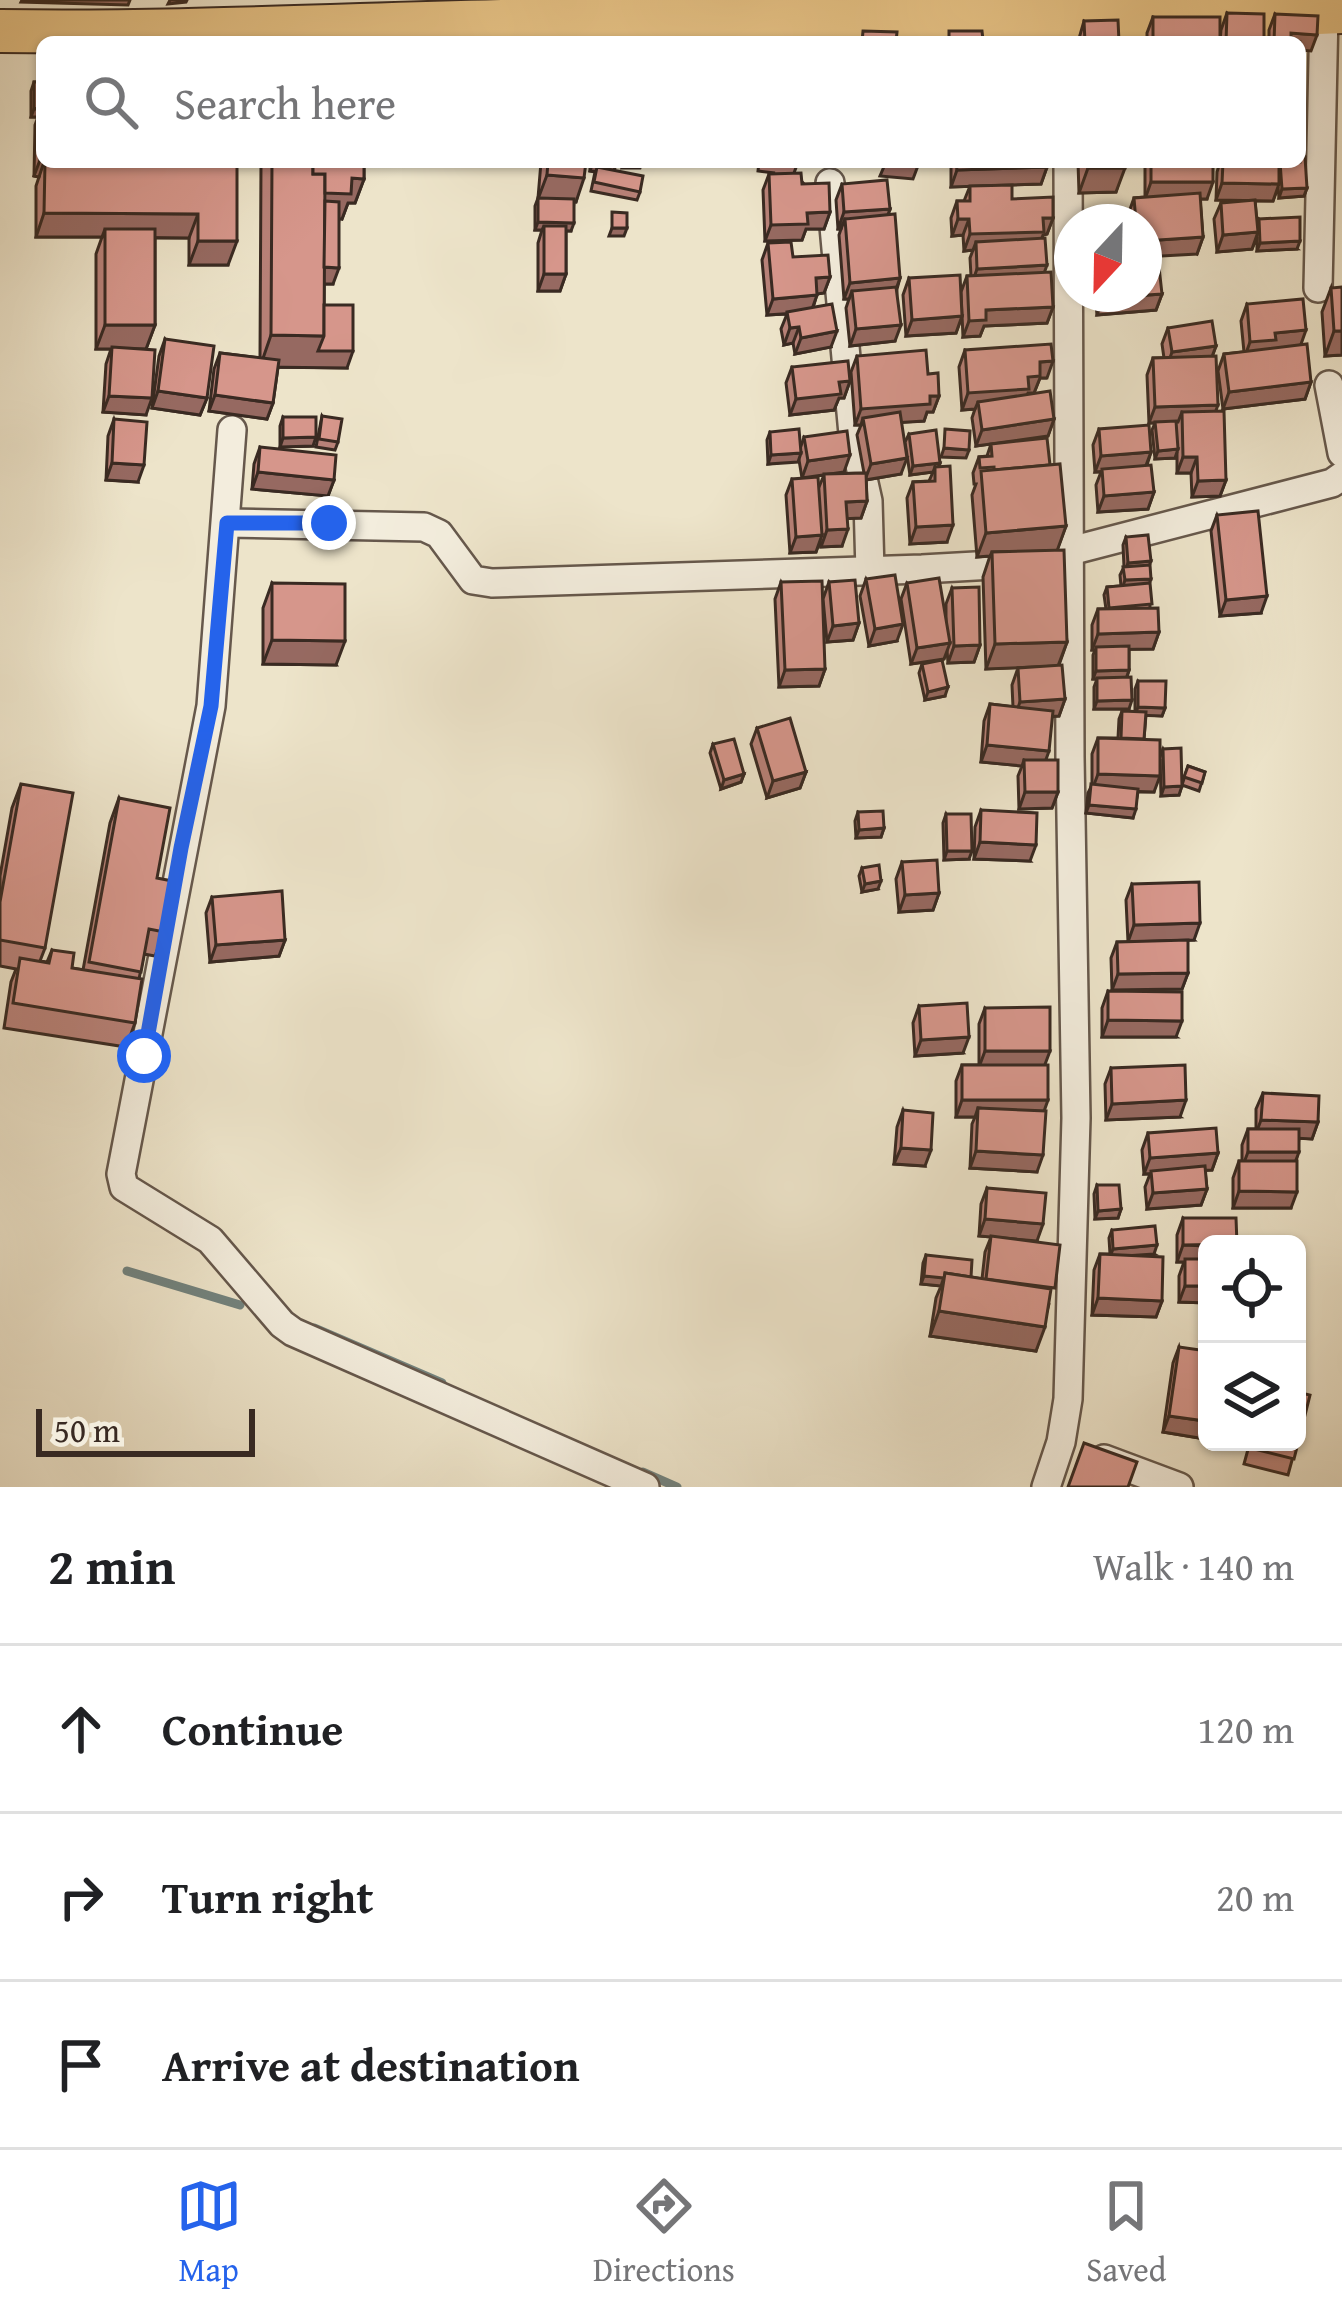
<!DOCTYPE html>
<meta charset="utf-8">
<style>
body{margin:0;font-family:"Gentium Book Plus",serif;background:#f6f6f6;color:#202124}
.controls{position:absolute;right:36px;bottom:36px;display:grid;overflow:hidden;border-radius:18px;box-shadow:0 3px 9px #0004}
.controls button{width:108px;height:108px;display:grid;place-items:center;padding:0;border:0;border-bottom:3px solid #e0e0e0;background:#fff;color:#202124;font:60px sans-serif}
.compass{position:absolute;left:1054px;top:204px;width:108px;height:108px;border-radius:50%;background:#fff;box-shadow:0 3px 9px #0004;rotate:202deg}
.scale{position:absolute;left:36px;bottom:30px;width:219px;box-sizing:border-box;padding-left:12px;border:6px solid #392a22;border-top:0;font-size:33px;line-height:42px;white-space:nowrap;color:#392a22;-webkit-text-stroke:9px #f3eddd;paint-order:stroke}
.stop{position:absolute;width:36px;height:36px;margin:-27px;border:9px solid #2563eb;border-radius:50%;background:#fff}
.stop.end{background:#2563eb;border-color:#fff;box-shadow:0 3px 12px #0008}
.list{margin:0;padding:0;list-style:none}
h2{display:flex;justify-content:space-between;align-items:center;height:156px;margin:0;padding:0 48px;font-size:51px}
h2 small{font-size:39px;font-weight:400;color:#757577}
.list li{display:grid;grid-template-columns:78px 1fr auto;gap:36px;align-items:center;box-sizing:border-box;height:168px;padding:0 48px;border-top:3px solid #e0e0e0}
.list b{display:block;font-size:45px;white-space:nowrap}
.list em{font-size:39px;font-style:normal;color:#757577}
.icon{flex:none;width:66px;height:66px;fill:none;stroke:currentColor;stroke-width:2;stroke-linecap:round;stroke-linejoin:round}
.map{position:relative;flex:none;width:1342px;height:1487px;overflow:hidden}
.search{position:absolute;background:#fff;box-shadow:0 3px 9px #0004;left:36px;right:36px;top:36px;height:132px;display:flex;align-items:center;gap:30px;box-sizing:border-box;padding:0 42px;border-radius:18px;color:#757577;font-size:45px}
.sheet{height:660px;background:#fff}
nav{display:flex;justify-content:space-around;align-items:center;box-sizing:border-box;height:168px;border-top:3px solid #e0e0e0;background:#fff;font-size:33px;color:#757577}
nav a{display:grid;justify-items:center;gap:6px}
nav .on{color:#2563eb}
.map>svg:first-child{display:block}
</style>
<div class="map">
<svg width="1342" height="1487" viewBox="0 0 1342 1487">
<rect width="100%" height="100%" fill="#ede4ca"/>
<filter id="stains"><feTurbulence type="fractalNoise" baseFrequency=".00167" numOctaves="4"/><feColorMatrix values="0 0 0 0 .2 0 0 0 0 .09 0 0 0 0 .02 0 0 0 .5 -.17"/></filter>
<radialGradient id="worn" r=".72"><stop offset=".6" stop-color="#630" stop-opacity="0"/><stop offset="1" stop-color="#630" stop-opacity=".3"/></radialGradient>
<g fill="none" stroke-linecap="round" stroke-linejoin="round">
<g stroke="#73837e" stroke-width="9">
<polyline points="127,1271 240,1305"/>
<polyline points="314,1328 442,1383"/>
<polyline points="643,1472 677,1487"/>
</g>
<defs>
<g id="street">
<polyline points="830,183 853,434 868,501 870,571"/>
<polyline points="1318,288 1324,13"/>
<polyline points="1329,385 1342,453"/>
<polyline points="232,430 211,706 121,1174 124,1187 210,1240 282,1324 293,1332 645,1487"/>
<polyline points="227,523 424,527 439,534 473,580 492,583 922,569 1011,564 1051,556 1332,483 1342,476"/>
<polyline points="1104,1459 1179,1487"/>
<polyline points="1046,1487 1061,1442 1068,1399 1076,1118 1070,757 1068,162"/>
</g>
<path id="primary" d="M 0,31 C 203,34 405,21 607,19 C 852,16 1097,23 1342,12"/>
</defs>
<use href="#street" stroke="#66584c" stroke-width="32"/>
<use href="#primary" stroke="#392a22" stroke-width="46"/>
<use href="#street" stroke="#f3eddd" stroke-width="27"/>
<use href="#primary" stroke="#e6c285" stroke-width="42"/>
</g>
<g fill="#b88178" stroke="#392a22" stroke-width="3">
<polygon points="1227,13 1264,42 1220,42 1221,30"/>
<polygon points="1275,14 1311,51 1300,42 1269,42 1269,30"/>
<polygon points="1153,17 1220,42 1147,42 1147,33"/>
<polygon points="1084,21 1119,42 1078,42"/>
<polygon points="34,82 42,82 42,162 237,162 228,265 189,265 189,238 155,238 155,325 146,349 146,415 103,412 106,364 111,349 96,349 96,254 102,237 36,237 36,186 39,177 34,176 35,125 38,117 31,117 31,91"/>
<polygon points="261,162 364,162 364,179 355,203 348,203 342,219 339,218 333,284 324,284 324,305 347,368 278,367 273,403 267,419 209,411 214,369 220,353 260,358"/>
<polygon points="541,162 586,162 576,202 574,202 571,231 566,231 566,274 560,291 538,291 538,243 542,230 535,230 535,206 538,198"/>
<polygon points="590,162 617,162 614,170 640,192 637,200 591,191 595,172 590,171"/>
<polygon points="759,162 798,162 794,173 830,212 824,229 806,229 802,240 765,241 763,190 769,174 775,173 758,171"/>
<polygon points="951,162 1047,162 1047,167 1041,184 951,187"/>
<polygon points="1078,162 1125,162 1116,192 1079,193"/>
<polygon points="1146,162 1213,162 1207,199 1200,199 1203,237 1197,254 1144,222 1129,222 1128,215 1134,198 1145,197 1145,167"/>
<polygon points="1220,162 1300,162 1307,188 1304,196 1279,198 1278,187 1273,201 1255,201 1257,224 1259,219 1297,249 1257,251 1257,237 1252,249 1217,252 1214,219 1221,203 1248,200 1216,200 1217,172"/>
<polygon points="842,184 890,209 888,215 900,278 897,289 895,341 850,346 846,308 849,299 844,299 839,235 841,229 838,229 836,200"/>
<polygon points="970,186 1012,199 1053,218 1047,234 1043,235 1042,238 1044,272 1053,307 1047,323 984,326 980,336 963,337 961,292 967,276 971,276 970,258 973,250 964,251 963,235 952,236 951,218 957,201 964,201"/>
<polygon points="768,243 830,277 824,293 817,294 813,308 831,347 795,354 793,343 784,345 781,329 787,314 767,315 762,260"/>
<polygon points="909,278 962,316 956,333 906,336 903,295"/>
<polygon points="1331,288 1342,355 1325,356 1322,312"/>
<polygon points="1095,294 1162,294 1156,310 1097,315"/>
<polygon points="1247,304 1301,345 1311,382 1305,399 1223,409 1218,371 1224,354 1244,352 1241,321"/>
<polygon points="1168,328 1216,346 1212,357 1216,411 1226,480 1220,496 1192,497 1191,473 1177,473 1177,452 1175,458 1155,459 1152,430 1155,423 1149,423 1147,375 1153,358 1164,358 1162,344"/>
<polygon points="165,339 207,398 200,415 152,408 159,356"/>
<polygon points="965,350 1047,378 1040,378 1034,393 1027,395 1054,419 1048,436 976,446 972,418 975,409 962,410 959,367"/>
<polygon points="857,356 928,374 939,396 933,412 927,412 924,421 901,422 901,474 866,480 867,501 861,518 847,518 842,546 821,547 820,540 816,552 790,553 786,495 792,479 819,487 824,475 802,478 799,460 768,464 767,440 770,432 801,446 804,437 844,472 826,474 864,473 857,435 861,425 855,425 851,372"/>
<polygon points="792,367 850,381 844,398 839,398 834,410 790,415 786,383"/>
<polygon points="322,416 338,442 335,450 316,447"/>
<polygon points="283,417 313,446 280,447 280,426"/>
<polygon points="114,419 138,482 106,480 108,436"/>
<polygon points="1099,429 1151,452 1147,465 1154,492 1148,509 1098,512 1096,485 1101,472 1095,472 1093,445"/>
<polygon points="909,434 940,463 939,466 947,542 910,544 907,498 913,482 929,481 933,472 910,475 905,442"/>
<polygon points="991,444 1050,465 1066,526 1057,550 1067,642 1059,665 1065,699 1059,716 1052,716 1045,760 1058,792 1052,808 1019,809 1018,776 1022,766 981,762 984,721 990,704 1013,707 1012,685 1018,668 1032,667 986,669 983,577 990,556 977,557 972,495 976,484 974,484 973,473 979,457 987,456"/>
<polygon points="260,447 334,480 328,496 252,489 254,464"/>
<polygon points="1217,515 1261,613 1220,616 1211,531"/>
<polygon points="1126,537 1149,565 1150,608 1159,632 1153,649 1129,649 1129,670 1127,677 1129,709 1094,709 1094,687 1097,679 1093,679 1093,655 1095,650 1092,650 1092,625 1098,609 1106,609 1104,595 1107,587 1121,586 1120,575 1124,567 1123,545"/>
<polygon points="866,579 897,641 869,646 860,596"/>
<polygon points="781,582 825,669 819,686 779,687 775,599"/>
<polygon points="829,582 859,623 853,640 827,642 823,599"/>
<polygon points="272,583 336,665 263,664 263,608"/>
<polygon points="907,583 946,622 946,604 952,588 980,645 974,662 948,663 947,650 944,659 942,660 945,696 925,700 919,673 922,664 939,660 911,664 901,599"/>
<polygon points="1138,681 1165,708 1162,716 1146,715 1144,739 1160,757 1163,749 1182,785 1188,766 1205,772 1199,791 1182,785 1179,795 1161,796 1160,759 1154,792 1138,792 1133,818 1086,813 1088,793 1092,785 1092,754 1098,738 1118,738 1119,719 1122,711 1135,712 1135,689"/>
<polygon points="757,728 806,772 800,788 767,798 751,744"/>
<polygon points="713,744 744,774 741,782 721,789 710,753"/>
<polygon points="21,784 45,948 40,961 47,962 52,950 72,968 83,970 110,823 119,798 157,878 164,932 155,956 144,954 139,979 135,1023 126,1047 4,1028 11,982 16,969 0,966 0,876 12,808"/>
<polygon points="981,810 1030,861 974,859 975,827"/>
<polygon points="858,812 884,828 881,837 856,838 855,821"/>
<polygon points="946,814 969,859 944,860 943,823"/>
<polygon points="902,862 939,893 933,910 899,912 896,879"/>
<polygon points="862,868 878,889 862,892 859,876"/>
<polygon points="1132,884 1194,940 1142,941 1188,973 1182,989 1112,990 1111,958 1117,942 1128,942 1126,900"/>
<polygon points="212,897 285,940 279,956 210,962 206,913"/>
<polygon points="1108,991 1176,1037 1102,1037 1102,1008"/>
<polygon points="919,1006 963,1053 915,1056 913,1023"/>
<polygon points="985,1008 1045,1065 1044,1111 1037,1172 970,1168 972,1124 975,1117 956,1117 956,1081 962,1065 979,1065 979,1024"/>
<polygon points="1111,1068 1180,1117 1106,1120 1105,1084"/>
<polygon points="1263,1093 1318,1122 1312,1139 1299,1138 1291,1208 1233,1208 1233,1178 1239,1161 1242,1161 1242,1145 1248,1129 1256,1129 1256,1109"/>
<polygon points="903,1110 925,1166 894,1164 897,1127"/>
<polygon points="1148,1133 1218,1153 1212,1170 1205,1170 1207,1189 1201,1205 1147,1209 1145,1187 1150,1174 1144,1174 1142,1150"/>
<polygon points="1097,1185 1121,1209 1118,1218 1095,1219 1094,1194"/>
<polygon points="987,1188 1037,1241 1015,1239 1049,1304 1036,1351 930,1336 936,1298 941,1286 921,1284 923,1263 926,1255 971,1277 982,1279 985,1252 991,1237 979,1236 981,1204"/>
<polygon points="1183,1218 1207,1244 1207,1303 1179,1302 1179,1276 1184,1262 1177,1262 1177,1235"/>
<polygon points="1112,1230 1154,1254 1132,1255 1162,1301 1156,1317 1092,1315 1094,1270 1100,1254 1110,1254 1109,1238"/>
<polygon points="1179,1347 1199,1438 1163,1432 1173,1363"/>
<polygon points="1250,1442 1297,1442 1288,1475 1244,1464"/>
</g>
<g fill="#966961" stroke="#392a22" stroke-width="3">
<polygon points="22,0 130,0 128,5 21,2"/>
<polygon points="170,0 187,0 186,2 168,4"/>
<polygon points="1291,33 1317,35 1311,51 1300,50 1300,42 1288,42"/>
<polygon points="41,108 38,117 31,117 34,109"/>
<polygon points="40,160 44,162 39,177 34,176"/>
<polygon points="593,162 617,162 613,173 590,171"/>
<polygon points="624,162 642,162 640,168 622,168"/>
<polygon points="886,162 945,162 943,166 919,163 913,179 880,176"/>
<polygon points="1047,167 1041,184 951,187 957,170"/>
<polygon points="1088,168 1125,168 1116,192 1079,193"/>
<polygon points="547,175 584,178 576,202 538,199"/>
<polygon points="352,178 364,179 355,203 348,203 342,219 319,218 322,193"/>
<polygon points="1151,182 1213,182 1207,199 1145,199"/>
<polygon points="1222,183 1279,184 1273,201 1216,200"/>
<polygon points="1307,188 1304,196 1279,198 1282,189"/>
<polygon points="890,209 884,226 845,219 841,229 838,229 844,212"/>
<polygon points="830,212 824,229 806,229 802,240 765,241 771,225 807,213"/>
<polygon points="44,213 198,214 189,238 105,237 105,229 102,237 36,237"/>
<polygon points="1043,218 1053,218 1047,234 1043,235 1038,249 976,242 973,250 964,251 970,234"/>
<polygon points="958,219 969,219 963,235 952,236"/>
<polygon points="538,222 574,223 571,231 544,230 544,226 542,230 535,230"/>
<polygon points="612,228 627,228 624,236 609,236"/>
<polygon points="1258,232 1252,249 1217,252 1223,235"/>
<polygon points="1203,237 1197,254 1144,257 1144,241"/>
<polygon points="198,241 237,241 228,265 189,265"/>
<polygon points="1300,241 1297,249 1257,251 1260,243"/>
<polygon points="1047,265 1041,282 971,286 977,269"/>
<polygon points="319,267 339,268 333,284 313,284"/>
<polygon points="544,274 566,274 560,291 538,291"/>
<polygon points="830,277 824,293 810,295 816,278"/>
<polygon points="900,278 894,295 852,291 849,299 844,299 850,283"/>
<polygon points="1162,294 1156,310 1097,315 1103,298"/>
<polygon points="817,295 811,312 767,315 773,299"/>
<polygon points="1053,307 1047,323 984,326 980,336 963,337 969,321 986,310"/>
<polygon points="962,316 956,333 906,336 912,320"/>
<polygon points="105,325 155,325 146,349 96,349"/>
<polygon points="901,325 895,341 850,346 856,329"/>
<polygon points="799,327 793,343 784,345 790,328"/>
<polygon points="1306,330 1300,347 1244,359 1250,342 1275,333"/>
<polygon points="837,331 831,347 795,354 801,338"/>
<polygon points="1334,331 1342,331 1342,355 1325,356"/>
<polygon points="271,335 324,336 353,351 347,368 260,367"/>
<polygon points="1216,346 1210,362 1166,369 1172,352"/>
<polygon points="1053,361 1047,378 1040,378 1034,393 1028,393 1023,405 978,402 975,409 962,410 968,393 1028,377 1040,362"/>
<polygon points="850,381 844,398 839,398 834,410 790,415 796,399 839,382"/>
<polygon points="1311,382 1305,399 1223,409 1229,392"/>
<polygon points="158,391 207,398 200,415 152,408"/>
<polygon points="215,395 273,403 267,419 209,411"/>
<polygon points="109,396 152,398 146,415 103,412"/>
<polygon points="930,396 939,396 933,412 927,412 924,421 864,425 863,418 861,425 855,425 861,409"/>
<polygon points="1218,405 1212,421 1182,412 1178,422 1149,423 1155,407"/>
<polygon points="1054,419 1048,436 976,446 982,430"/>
<polygon points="316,437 313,446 280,447 283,438"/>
<polygon points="944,448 969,450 966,458 941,457"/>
<polygon points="1178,449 1175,458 1155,459 1158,451"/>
<polygon points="1151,452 1145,468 1095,472 1101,456"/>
<polygon points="801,453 798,462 768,464 771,455"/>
<polygon points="850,455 844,472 802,478 808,461"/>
<polygon points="1183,457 1197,457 1191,473 1177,473"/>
<polygon points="907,458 901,474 865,480 871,464"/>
<polygon points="112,463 144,465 138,482 106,480"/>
<polygon points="940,463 937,471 935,467 933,472 910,475 913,466"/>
<polygon points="258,472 334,480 328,496 252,489"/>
<polygon points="1226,480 1220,496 1192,497 1198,481"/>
<polygon points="1154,492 1148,509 1098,512 1104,496"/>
<polygon points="867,501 861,518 840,519 846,502"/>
<polygon points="953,525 947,542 910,544 916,527"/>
<polygon points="1066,526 1057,551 992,552 990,556 977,557 986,533"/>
<polygon points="848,529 842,546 821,547 827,530"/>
<polygon points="822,535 816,552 790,553 796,537"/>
<polygon points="1151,561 1148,569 1125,571 1128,563"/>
<polygon points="1151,579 1148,587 1122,589 1125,580"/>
<polygon points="1267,596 1261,613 1220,616 1226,600"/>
<polygon points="859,623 853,640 827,642 833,626"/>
<polygon points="903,624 897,641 869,646 875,629"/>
<polygon points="1159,632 1153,649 1092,650 1098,634"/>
<polygon points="272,640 345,641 336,665 263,664"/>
<polygon points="1067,642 1058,666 986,669 995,644"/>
<polygon points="950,643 944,659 911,664 917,648"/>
<polygon points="980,645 974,662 948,663 954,646"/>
<polygon points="825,669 819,686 779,687 785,670"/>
<polygon points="1129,670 1126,679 1093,679 1096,671"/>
<polygon points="948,687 945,696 925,700 928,692"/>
<polygon points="1065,699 1059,716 1014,719 1020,702"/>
<polygon points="1132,700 1129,709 1094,709 1097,701"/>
<polygon points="1138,707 1165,708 1162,716 1135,715"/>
<polygon points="987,745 1049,751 1043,768 1024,760 1022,766 981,762"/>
<polygon points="806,772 800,788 767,798 773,781"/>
<polygon points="744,774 741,782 721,789 724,780"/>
<polygon points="1098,774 1160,776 1154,792 1092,790"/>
<polygon points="1182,786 1179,795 1161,796 1164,787"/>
<polygon points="1025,792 1058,792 1052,808 1019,809"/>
<polygon points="1089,805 1136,809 1133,818 1086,813"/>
<polygon points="884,828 881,837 856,838 859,830"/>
<polygon points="980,842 1036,845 1030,861 974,859"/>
<polygon points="947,851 972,851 969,859 944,860"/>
<polygon points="881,881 878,889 862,892 865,884"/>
<polygon points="939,893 933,910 899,912 905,895"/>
<polygon points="1200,923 1194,940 1128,942 1134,925"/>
<polygon points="285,940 279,956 210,962 216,945"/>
<polygon points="1188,973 1182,989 1112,990 1118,974"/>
<polygon points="1108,1020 1182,1021 1176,1037 1102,1037"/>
<polygon points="969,1037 963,1053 915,1056 921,1040"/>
<polygon points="985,1051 1050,1051 1044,1067 979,1067"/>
<polygon points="962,1100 1048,1100 1042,1117 978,1108 975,1117 956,1117"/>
<polygon points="1186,1100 1180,1117 1106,1120 1112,1104"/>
<polygon points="1261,1120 1318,1122 1312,1139 1255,1136"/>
<polygon points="901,1148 931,1150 925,1166 894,1164"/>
<polygon points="976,1151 1043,1155 1037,1172 970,1168"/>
<polygon points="1248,1152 1299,1152 1293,1168 1242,1168"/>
<polygon points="1218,1153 1212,1170 1144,1174 1150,1158"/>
<polygon points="1207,1189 1201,1205 1147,1209 1153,1193"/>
<polygon points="1239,1191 1297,1192 1291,1208 1233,1208"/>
<polygon points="1121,1209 1118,1218 1095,1219 1098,1211"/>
<polygon points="985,1219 1043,1224 1037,1241 979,1236"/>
<polygon points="1157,1245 1154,1254 1110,1257 1113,1249"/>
<polygon points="1183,1245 1207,1246 1207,1262 1177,1262"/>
<polygon points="924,1276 944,1277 941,1286 921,1284"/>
<polygon points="1185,1286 1207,1286 1207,1303 1179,1302"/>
<polygon points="1098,1298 1162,1301 1156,1317 1092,1315"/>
<polygon points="939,1311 1045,1327 1036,1351 930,1336"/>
<polygon points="1169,1416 1205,1421 1199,1438 1163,1432"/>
</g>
<g fill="#d6968b" stroke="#392a22" stroke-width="3">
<polygon points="1227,13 1264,14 1264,42 1226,42"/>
<polygon points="1275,14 1318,16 1317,35 1291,33 1291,42 1274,42"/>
<rect x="1153" y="17" width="67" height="25"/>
<polygon points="1118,20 1119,42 1085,42 1084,21"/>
<polygon points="863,31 897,32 896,42 862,42"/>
<polygon points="949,31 982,31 983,40 949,42"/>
<rect x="967" y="40" width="27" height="2"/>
<polygon points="34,82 42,82 42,108 34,109"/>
<polygon points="41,108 42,108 42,160 40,160"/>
<polygon points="1300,157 1305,157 1307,188 1282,189 1280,162 1300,162"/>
<polygon points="45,162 237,162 237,241 198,241 198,214 44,213"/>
<polygon points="272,162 313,162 313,174 325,174 324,336 271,335"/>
<polygon points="313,162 364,162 364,179 352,178 351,194 325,193 325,174 313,174"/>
<polygon points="548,162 586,162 584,178 547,175"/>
<polygon points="956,162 1047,162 1047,167 957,170"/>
<rect x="1088" y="162" width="37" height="6"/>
<rect x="1151" y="162" width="62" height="20"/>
<polygon points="1223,162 1279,162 1279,184 1222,183"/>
<polygon points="597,167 643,176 640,192 594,182"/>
<polygon points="801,173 802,184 829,183 830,212 807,213 808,224 771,225 769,174"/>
<polygon points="887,180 890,209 844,212 842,184"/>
<polygon points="1012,185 1012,199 1053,197 1053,218 1043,218 1044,232 970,234 969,219 958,219 957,201 970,201 970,186"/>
<polygon points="1200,193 1203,237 1144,241 1144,222 1136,222 1134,198"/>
<polygon points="538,198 574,199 574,223 538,222"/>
<polygon points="1255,200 1258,232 1223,235 1221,203"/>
<polygon points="325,201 339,202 339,268 324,267"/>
<polygon points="612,212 627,213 627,228 612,228"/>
<polygon points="895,214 900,278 850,283 845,219"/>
<polygon points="1300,217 1300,241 1260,243 1259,219"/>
<rect x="544" y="226" width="22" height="48"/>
<rect x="105" y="229" width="50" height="96"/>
<polygon points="1045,238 1047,265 977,269 976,242"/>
<polygon points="791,242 793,257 828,255 830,277 816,278 817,295 773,299 768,243"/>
<polygon points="1158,258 1162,294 1103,298 1102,294 1144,294 1144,259"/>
<polygon points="1051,272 1053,307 986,310 986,320 969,321 967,276"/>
<polygon points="960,275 962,316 912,320 909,278"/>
<polygon points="896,287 901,325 856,329 852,291"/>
<polygon points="1342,287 1342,331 1334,331 1331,288"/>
<polygon points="1303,299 1306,330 1275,333 1276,340 1250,342 1247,304"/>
<polygon points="832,304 837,331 801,338 799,327 790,328 787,312"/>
<polygon points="324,305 353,305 353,351 318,351 324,336"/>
<polygon points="1212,321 1216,346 1172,352 1168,328"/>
<polygon points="165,339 214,346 207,398 158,391"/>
<polygon points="1051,344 1053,361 1040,362 1040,376 1028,377 1029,389 968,393 965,350"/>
<polygon points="1307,344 1311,382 1229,392 1224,354"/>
<polygon points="112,347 155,350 152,398 109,396"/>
<polygon points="926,350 928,374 938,373 939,396 930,396 930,404 861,409 857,356"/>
<polygon points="220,353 279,360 273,403 215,395"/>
<polygon points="1216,356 1218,405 1155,407 1153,358"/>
<polygon points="848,361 850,381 839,382 841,394 796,399 792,367"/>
<polygon points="1050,391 1054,419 982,430 978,402"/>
<polygon points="1224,411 1226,480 1198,481 1197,457 1183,457 1182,412"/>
<polygon points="900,412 907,458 871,464 863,418"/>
<polygon points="322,416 342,419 338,442 319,439"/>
<polygon points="283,417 316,417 316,437 283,438"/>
<polygon points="114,419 147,422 144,465 112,463"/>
<polygon points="1176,421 1178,449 1158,451 1155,422"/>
<polygon points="1149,425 1151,452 1101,456 1099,429"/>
<polygon points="799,429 801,453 771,455 770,432"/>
<polygon points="945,429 970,431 969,450 944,448"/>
<polygon points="936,430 940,463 913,466 909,434"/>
<polygon points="847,431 850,455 808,461 804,437"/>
<polygon points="1047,438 1050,465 994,470 994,467 980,468 979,457 992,456 991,444"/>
<polygon points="260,447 336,455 334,480 258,472"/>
<polygon points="1060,464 1066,526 986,533 981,471"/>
<polygon points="1151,465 1154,492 1104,496 1102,469"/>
<polygon points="950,466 953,525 916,527 913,482 935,481 935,467"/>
<polygon points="866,473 867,501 846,502 848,529 827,530 824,474"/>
<polygon points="818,477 822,535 796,537 792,479"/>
<polygon points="1258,511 1267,596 1226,600 1217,515"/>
<polygon points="1148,535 1151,561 1128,563 1126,537"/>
<polygon points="1064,550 1067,642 995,644 992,552"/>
<polygon points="1150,565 1151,579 1125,580 1123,567"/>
<polygon points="895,575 903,624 875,629 866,579"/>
<polygon points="939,578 950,643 917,648 907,583"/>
<polygon points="855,580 859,623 833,626 829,582"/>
<polygon points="822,581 825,669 785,670 781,582"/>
<polygon points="272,583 345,584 345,641 272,640"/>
<polygon points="1150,583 1152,604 1109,608 1107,587"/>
<polygon points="979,587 980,645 954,646 952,588"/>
<polygon points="1158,608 1159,632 1098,634 1098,609"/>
<polygon points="1129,646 1129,670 1096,671 1096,647"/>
<polygon points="942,660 948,687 928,692 922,664"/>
<polygon points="1062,665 1065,699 1020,702 1018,668"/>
<polygon points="1131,677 1132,700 1097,701 1097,678"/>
<polygon points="1138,681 1166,681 1165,708 1138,707"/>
<polygon points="990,704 1053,711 1049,751 987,745"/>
<polygon points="1122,711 1146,712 1144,739 1121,738"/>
<polygon points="790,718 806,772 773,781 757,728"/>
<polygon points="1098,738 1160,740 1160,776 1098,774"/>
<polygon points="734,739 744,774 724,780 713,744"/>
<polygon points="1181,748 1182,786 1164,787 1163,749"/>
<polygon points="1024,760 1058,760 1058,792 1025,792"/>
<polygon points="1188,766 1205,772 1202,783 1184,777"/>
<polygon points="21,784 73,793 45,948 0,940 0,902"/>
<polygon points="1091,784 1138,789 1136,809 1089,805"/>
<polygon points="119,798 170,808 157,878 172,881 164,932 149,929 141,972 89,962"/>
<polygon points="981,810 1037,813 1036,845 980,842"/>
<polygon points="883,811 884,828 859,830 858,812"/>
<polygon points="946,814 971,814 972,851 947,851"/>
<polygon points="937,860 939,893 905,895 902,862"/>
<polygon points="879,865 881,881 865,884 862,868"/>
<polygon points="1199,882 1200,923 1134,925 1132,884"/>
<polygon points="282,891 285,940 216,945 212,897"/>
<polygon points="1188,940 1188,973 1118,974 1117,942"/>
<polygon points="52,950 74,953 72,968 142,979 135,1023 13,1003 20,958 49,963"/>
<polygon points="1108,991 1182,992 1182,1021 1108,1020"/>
<polygon points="967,1003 969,1037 921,1040 919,1006"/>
<polygon points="1050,1007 1050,1051 985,1051 985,1008"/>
<rect x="962" y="1065" width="86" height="35"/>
<polygon points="1185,1065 1186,1100 1112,1104 1111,1068"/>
<polygon points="1263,1093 1319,1096 1318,1122 1261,1120"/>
<polygon points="978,1108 1046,1111 1043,1155 976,1151"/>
<polygon points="903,1110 933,1113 931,1150 901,1148"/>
<polygon points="1216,1128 1218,1153 1150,1158 1148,1133"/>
<rect x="1248" y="1129" width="51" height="23"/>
<polygon points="1239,1161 1297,1161 1297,1192 1239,1191"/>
<polygon points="1205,1166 1207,1189 1153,1193 1151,1171"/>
<polygon points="1097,1185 1119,1185 1121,1209 1098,1211"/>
<polygon points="987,1188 1046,1193 1043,1224 985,1219"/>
<polygon points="1183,1218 1236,1218 1237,1244 1183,1245"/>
<polygon points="1155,1226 1157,1245 1113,1249 1112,1230"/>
<polygon points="991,1236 1060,1245 1055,1288 986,1279"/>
<polygon points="1100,1254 1163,1257 1162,1301 1098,1298"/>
<polygon points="926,1255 972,1260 971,1277 945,1273 944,1278 924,1276"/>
<rect x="1185" y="1259" width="22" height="27"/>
<polygon points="945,1273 1051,1289 1045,1327 939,1311"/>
<polygon points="1179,1347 1207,1351 1205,1421 1169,1416"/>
<polygon points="1297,1392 1310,1395 1294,1459 1250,1448 1252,1442 1297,1442"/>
<polygon points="1084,1443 1137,1462 1128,1487 1068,1487"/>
</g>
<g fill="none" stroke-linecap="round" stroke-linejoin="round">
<polyline stroke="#2563eb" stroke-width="15" points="144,1056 181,848 211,706 227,523 329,523"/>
</g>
<rect width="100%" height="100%" filter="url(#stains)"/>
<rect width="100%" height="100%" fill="url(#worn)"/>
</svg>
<div class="controls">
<button><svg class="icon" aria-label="locate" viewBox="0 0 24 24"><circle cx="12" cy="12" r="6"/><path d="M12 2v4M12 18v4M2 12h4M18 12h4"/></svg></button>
<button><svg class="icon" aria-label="layers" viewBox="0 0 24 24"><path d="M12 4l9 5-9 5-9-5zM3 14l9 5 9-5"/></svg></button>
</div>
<svg class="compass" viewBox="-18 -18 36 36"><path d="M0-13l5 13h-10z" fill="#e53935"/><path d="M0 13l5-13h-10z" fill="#757577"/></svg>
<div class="scale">50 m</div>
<div class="stop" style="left:144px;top:1056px"></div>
<div class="stop end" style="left:329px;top:523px"></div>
<div class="search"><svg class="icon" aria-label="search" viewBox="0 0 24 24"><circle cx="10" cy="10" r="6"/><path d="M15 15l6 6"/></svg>Search here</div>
</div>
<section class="sheet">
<h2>2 min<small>Walk · 140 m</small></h2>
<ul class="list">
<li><svg class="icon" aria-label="ahead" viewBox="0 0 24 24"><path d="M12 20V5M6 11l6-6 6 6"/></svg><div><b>Continue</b></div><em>120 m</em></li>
<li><svg class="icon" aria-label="right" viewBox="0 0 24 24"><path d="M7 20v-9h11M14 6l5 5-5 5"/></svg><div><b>Turn right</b></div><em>20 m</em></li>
<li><svg class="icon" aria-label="arrive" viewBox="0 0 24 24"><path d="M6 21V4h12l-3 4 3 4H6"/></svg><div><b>Arrive at destination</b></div></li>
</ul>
</section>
<nav>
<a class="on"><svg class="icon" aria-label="map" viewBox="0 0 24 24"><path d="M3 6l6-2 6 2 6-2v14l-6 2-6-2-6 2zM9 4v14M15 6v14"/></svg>Map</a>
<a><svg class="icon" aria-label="directions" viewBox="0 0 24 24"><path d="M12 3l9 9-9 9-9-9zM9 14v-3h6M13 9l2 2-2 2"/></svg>Directions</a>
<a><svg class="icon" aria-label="saved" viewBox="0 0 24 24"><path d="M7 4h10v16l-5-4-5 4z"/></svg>Saved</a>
</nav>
